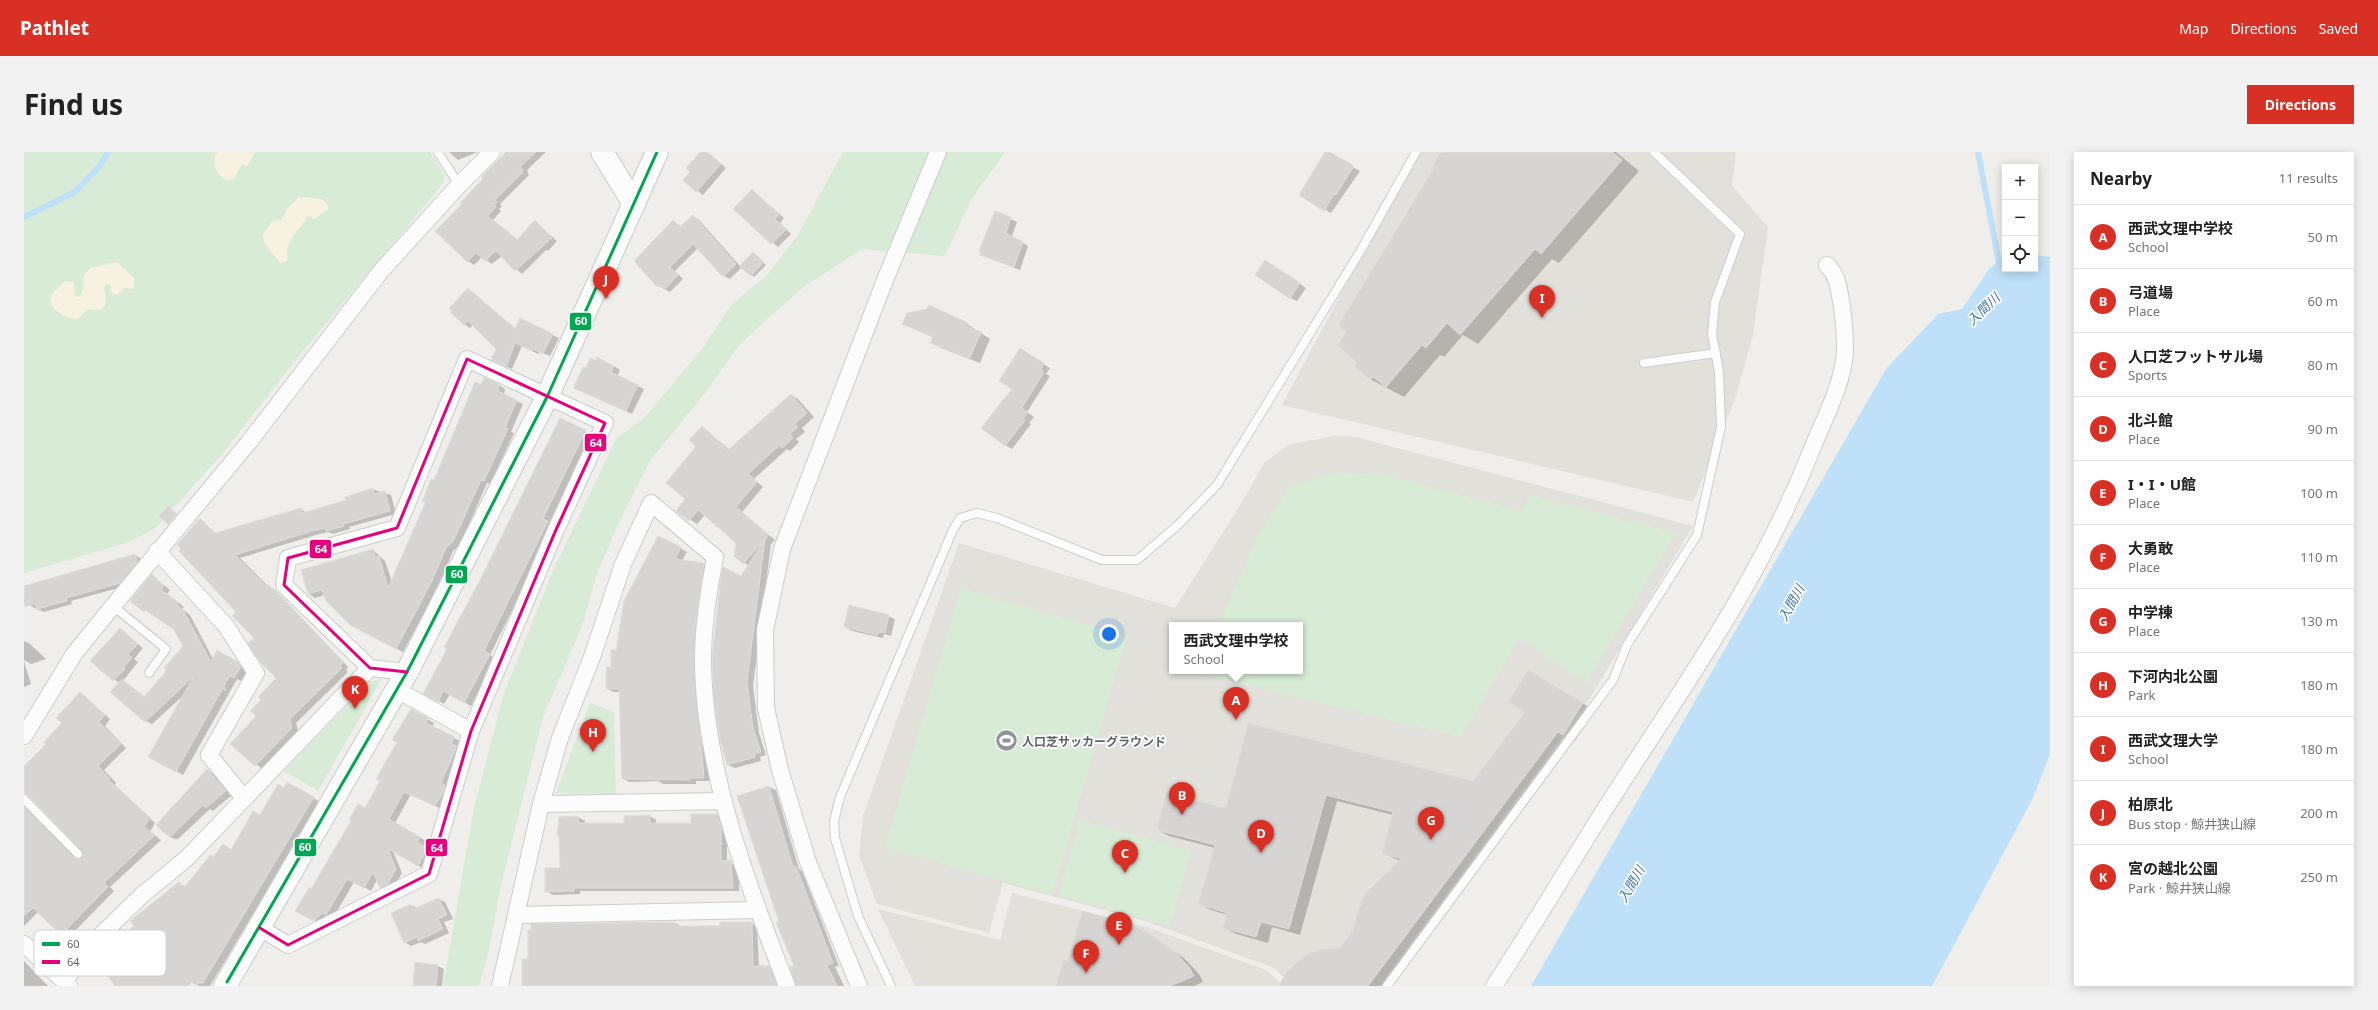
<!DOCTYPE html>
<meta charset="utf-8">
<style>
body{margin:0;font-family:"Noto Sans","Noto Sans JP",sans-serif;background:#f2f2f2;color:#222}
.controls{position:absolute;right:12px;top:12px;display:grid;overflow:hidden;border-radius:0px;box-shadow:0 2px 10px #0003}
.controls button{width:36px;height:36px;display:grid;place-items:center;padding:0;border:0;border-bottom:1px solid #e0e0e0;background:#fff;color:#222;font:20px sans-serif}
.you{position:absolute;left:1085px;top:482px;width:14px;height:14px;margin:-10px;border:3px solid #fff;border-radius:50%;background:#1a73e8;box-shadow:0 0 0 6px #1a73e833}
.badge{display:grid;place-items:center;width:26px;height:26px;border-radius:50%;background:#d93025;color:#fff;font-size:13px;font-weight:700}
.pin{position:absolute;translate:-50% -33px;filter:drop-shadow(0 1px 2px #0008)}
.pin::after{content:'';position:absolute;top:21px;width:14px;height:12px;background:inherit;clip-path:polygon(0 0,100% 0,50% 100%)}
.popup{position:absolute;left:1145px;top:470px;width:134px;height:52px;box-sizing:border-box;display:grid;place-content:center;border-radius:0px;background:#fff;filter:drop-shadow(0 1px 3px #0005);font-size:13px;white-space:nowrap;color:#767676}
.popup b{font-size:15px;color:#222}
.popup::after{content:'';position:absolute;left:50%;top:100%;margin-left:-8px;border:8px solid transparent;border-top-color:#fff}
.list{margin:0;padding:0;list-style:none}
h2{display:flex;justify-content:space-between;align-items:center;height:52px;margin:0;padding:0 16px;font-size:17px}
h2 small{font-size:13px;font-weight:400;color:#767676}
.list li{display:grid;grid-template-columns:26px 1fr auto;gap:12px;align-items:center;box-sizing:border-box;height:64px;padding:0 16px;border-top:1px solid #e0e0e0}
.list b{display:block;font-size:15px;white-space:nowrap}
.list p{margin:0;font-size:13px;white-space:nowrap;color:#767676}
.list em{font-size:13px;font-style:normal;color:#767676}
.icon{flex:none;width:22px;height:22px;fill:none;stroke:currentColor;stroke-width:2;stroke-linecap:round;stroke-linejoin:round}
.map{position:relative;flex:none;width:2026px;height:834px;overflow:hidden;border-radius:0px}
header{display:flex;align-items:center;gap:24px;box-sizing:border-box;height:56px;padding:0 20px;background:#d93025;color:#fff}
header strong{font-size:19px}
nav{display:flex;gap:22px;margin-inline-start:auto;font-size:14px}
.intro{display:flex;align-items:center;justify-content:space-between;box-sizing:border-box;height:96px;padding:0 24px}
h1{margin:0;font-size:28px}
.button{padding:10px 18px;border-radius:0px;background:#d93025;color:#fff;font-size:14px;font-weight:700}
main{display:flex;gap:24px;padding:0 24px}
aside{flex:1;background:#fff;border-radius:0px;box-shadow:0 2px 10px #0003}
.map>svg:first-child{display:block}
</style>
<header>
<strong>Pathlet</strong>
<nav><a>Map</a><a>Directions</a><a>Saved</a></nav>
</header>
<div class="intro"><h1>Find us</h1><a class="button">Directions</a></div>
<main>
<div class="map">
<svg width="2026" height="834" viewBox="0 0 2026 834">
<rect width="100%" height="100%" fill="#efeeea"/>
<g fill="#e2e0da" fill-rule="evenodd">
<polygon points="1392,0 1712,0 1708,34 1744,75 1729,183 1711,247 1669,350 1258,253"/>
<path d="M 1310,284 L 1332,285 L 1669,374 L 1565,548 L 1355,834 L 1270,834 L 1248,815 L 1118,768 L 979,731 L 965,781 L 853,752 L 835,704 L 839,664 L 935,391 L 1151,456 L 1217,352 L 1240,311 L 1264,293 ZM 1148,473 L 1276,473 L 1276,519 L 1148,519 Z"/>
<polygon points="988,741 1123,775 1242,818 1260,834 891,834 854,757 976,788"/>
</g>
<g fill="#d8ebd6">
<polygon points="0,0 406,0 421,24 417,34 275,204 198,302 131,377 105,390 0,421"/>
<polygon points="819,0 981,0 947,48 921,104 838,97 778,136 717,191 674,250 627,307 600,360 573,421 559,472 519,565 477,733 464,802 455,834 419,834 450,656 479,544 529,419 592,287 621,265 678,197 708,152 743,123 774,83"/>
<polygon points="1309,320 1361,323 1498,359 1506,343 1652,381 1562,531 1496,486 1437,585 1173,521 1174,519 1276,519 1276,473 1195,473 1235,381 1265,335"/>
<polygon points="937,436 1103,484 1028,743 861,695"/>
<polygon points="358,527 294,639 260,619 348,529"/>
<polygon points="566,551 590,560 592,642 532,641"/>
<polygon points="1056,668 1167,699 1146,774 1035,743"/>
</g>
<g fill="#f6f1e1">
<path d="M 193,0 L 231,0 L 223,15 L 218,12 L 210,27 L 202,28 C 192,23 187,9 193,0 Z"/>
<path d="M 275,45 L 298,47 L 304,53 L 304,57 L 291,67 L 283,64 C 279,76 268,81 264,94 C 262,98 264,104 263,109 L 256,111 L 240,90 L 239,82 L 249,69 L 257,68 L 263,57 Z"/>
<path d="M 93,110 L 110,126 L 110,134 L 108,137 L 100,136 L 94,142 L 88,143 L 86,132 L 81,132 C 78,139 88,154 75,158 C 71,159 67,157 62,158 L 54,167 C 44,168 21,156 28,143 C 30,138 38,133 41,129 L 50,130 L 51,144 L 56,145 L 60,134 L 59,125 L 66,116 Z"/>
</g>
<polygon fill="#bfe0f9" points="2011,103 2026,105 2026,602 2009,646 1908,834 1507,834 1862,217 1914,162 1938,157 1965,117 1981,105 1981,117 2011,117"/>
<g fill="#0003" fill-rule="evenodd">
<polygon points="425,0 454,0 434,8"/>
<polygon points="484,0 522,0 503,18 505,23 476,52 478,54 475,57 477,59 469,68 494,88 511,70 533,89 524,99 522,98 498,122 478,104 468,112 458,105 450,113 444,109 439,52"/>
<polygon points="677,0 686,2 702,16 679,43 661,28 668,20"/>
<polygon points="1302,0 1336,19 1307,61 1277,43"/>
<polygon points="1418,0 1592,0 1615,19 1535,111 1528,107 1454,192 1439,183 1420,205 1416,203 1380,245 1346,227 1335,211 1324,179"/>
<polygon points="728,38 760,66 756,71 767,82 754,95 711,57"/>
<polygon points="972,60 993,70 988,84 1004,94 996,118 957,103"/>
<polygon points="669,64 675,68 716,114 729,101 742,113 730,125 718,115 706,127 700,124 674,96 651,119 659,127 646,140 634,134 612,109 649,69 658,75"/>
<polygon points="1248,113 1282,136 1273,149 1266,146"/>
<polygon points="444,137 492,177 497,167 535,186 526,204 516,200 514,202 498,194 488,217 474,211 473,197 449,173 446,176 440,172"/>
<polygon points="880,172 943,172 966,187 956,211 917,196 908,191 910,186"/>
<polygon points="996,198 1026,216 1022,222 1026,224 1003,260 1010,265 1005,271 1007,272 988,297 981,293"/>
<polygon points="590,214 596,218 593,224 620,237 608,262 557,239 562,217"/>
<polygon points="458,233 475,233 481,237 480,243 499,252 487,280 490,281 466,332 463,331 436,393 429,399 414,435 379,500 338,479 301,443 291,446 285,442 349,398 361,409 368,430 402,351 399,349"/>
<polygon points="767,243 774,247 790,265 778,276 781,280 772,287 775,290 766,299 763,297 730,327 739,335 718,360 751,388 747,392 729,534 735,581 742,603 736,605 737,609 711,616 704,613 697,588 718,426 725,414 711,404 714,391 681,363 673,372 653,359 663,347 678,275 706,298"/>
<polygon points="537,267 568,283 525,371 530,374 466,503 472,507 447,554 426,542 420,552 401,541"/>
<polygon points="348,337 367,343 372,362 325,375 326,377 309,382 305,380 295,382 216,406 244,434 250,437 324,515 322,518 324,520 272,571 274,579 238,617 208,592 233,564 239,547 254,525 214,460 154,393 176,368 193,382 277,357 282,361 323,349"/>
<polygon points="656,396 663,400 658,409 680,412 686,416 676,511 686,629 672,629 672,632 639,632 634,629 605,630 598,626 596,540 590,540 583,537 588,516 593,499"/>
<polygon points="111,403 116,406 118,414 102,434 47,449 48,452 20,460 0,451 0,434"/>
<polygon points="128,423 146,438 143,442 160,455 158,457 166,463 189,507 194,500 220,515 223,519 217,529 213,527 159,623 126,604 161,542 128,572 121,569 95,531 68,509 96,477 119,496 110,507 114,510 99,529 121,545 145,518 160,495 150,477 107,449"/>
<polygon points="864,464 871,467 867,484 860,482 859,486 828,479 821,475"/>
<polygon points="0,489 6,492 22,507 7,512 0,508"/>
<polygon points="0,509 7,532 0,535"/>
<polygon points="1504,519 1570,558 1551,589 1546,586 1360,834 1256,834 1316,797 1376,709 1359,701 1369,663 1313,649 1276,783 1248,775 1244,791 1212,782 1200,776 1204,763 1187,758 1175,752 1191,696 1145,684 1134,678 1202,658 1225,572 1449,630 1502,560"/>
<path d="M 56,541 L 86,567 L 81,574 L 102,596 L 80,618 L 92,631 L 91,633 L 131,671 L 126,680 L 137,688 L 86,735 L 90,739 L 44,786 L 14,760 L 0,774 L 0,631 ZM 9,646 L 59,698 L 58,707 L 53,707 L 2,655 L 2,647 Z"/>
<polygon points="388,558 410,571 408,575 436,589 433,596 439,599 417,657 387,642 371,671 402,689 399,695 409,700 400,717 369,699 378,721 370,735 363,739 357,735 353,728 347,739 330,730 309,766 297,772 273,758 341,658 357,629"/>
<polygon points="183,618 190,622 208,643 189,659 186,657 154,687 151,687 144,684"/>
<polygon points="264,631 296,650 186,834 175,834 102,789 141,834 98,834 88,829 77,816 84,803 155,731 162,735 200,693 208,698"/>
<polygon points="745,635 752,638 775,717 778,719 815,814 811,815 820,834 779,834 715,644"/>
<polygon points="693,663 700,667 703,679 703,710 714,713 715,718 715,739 556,739 556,742 529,743 522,739 537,717 536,685 534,684 536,666 554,665 561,669 561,672 601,672 626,664 632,668 632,672 668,672"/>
<polygon points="415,747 421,750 429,767 420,770 425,781 401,792 397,790 387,794 381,790 387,753 393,756"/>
<polygon points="651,771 658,775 697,775 727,771 733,774 735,815 745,815 751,819 752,834 499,834"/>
<polygon points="1135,789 1160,806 1175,822 1179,830 1170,834 1033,834 1045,810"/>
<polygon points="0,809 24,834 0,834"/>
<polygon points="414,814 420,817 418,834 390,834"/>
</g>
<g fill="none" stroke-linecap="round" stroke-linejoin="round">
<g stroke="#bfe0f9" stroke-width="6">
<polyline points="1954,0 1976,116"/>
<polyline points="0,65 51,40 75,15 84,0"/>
</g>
</g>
<g fill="#d6d5d3" stroke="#deddd9">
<polygon points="482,0 512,0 497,14 499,20 471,48 473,50 470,53 472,55 464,64 493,88 511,68 528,86 491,119 472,99 461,109 452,101 443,110 411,79 438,52 436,51 459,27 457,25"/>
<polygon points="676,0 683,0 697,12 672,40 659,28 666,20 662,16"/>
<polygon points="1301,0 1306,0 1330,14 1312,43 1310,42 1300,59 1275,43"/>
<polygon points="1417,0 1588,0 1598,8 1517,102 1511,97 1436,183 1423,171 1402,196 1398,193 1362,235 1349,225 1346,228 1330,214 1333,211 1313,193 1323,179 1314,174 1411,14 1409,13"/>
<polygon points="728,37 755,63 751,67 762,78 747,92 709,57"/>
<polygon points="971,59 987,65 982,81 999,90 990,115 956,103 957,100 955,99"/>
<polygon points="669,63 712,112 699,125 669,92 646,115 654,123 640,138 635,133 633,135 610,109 649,68 656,75"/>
<polygon points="729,100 740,110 727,124 715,114"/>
<polygon points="1241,108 1276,131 1266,147 1231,123"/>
<polygon points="444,136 491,177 496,166 529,182 519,202 509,197 508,199 491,191 482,215 467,208 472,197 444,169 440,173 426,160 428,159 425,156"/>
<polygon points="905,153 944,171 942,174 957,180 946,206 906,191 909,185 878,172 883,161 903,157"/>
<polygon points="996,196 1020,211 1017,218 1020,220 998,256 1004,261 999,267 1001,268 981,294 957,276 988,237 975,229"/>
<polygon points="573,205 590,214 587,220 614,233 602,259 549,236 559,215 562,216 566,206 572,208"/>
<polygon points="460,225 475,232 474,239 493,248 481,276 484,277 460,329 457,328 429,390 422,396 407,431 372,497 326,473 302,449 298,438 284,442 277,418 349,397 351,405 355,404 364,436 402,349 398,350 407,327 410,328 451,230 457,232"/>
<polygon points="767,242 783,261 771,272 774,275 766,282 769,286 758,296 756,293 724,322 733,330 712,355 745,383 719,412 710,404 712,391 674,358 665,369 652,359 661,347 642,331 672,294 665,288 678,274 704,298"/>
<polygon points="536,266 562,278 519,367 524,369 460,499 466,502 440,551 419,539 414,550 399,542 423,497 420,495 454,432"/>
<polygon points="349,336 350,342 361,339 366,359 319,372 320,374 302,379 301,376 288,379 211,403 242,434 244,432 319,511 316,514 318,516 266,567 268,576 231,614 206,592 232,564 226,559 237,548 234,545 252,526 236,510 224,491 230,486 208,464 212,460 155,399 157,397 153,393 176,366 191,381 277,356 278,361 322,348 321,345"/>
<polygon points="144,354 153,362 144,372 135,364"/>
<polygon points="634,384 657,395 651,407 680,411 672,467 670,507 680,626 666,626 666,628 598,627 595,537 582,537 582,515 587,515 587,498 592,498 600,449"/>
<polygon points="741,387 723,530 729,576 737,600 730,602 731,605 703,613 696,588 690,547 688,507 696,432 699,415 717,424"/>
<polygon points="111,402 113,410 96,431 42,446 43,449 13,457 11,452 0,455 0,434"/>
<polygon points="128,422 140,434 137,438 154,450 153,453 159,458 187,510 193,498 214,510 217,515 210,526 206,524 200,534 202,539 199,536 152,620 124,605 170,524 121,570 86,540 98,527 120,545 143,518 140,516 159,494 150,478 122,458 120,460 106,449"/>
<polygon points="825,453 865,463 861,481 854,480 853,483 820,475"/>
<polygon points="96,476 114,492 104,502 108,506 99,516 101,517 89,529 66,509"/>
<polygon points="1504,518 1559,551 1539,583 1534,580 1344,834 1255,834 1261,822 1280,804 1294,798 1316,796 1329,778 1334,759 1342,741 1377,707 1358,701 1369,660 1302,643 1265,777 1237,770 1232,785 1199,776 1203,761 1174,752 1191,693 1133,678 1142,641 1202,656 1224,571 1449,629 1501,560 1484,550"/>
<polygon points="56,540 81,563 75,570 97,592 74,614 86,627 85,628 125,667 120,675 131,683 80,731 84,735 37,783 9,756 0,764 0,655 50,706 56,707 59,701 4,643 0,642 0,614 22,592 20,590 38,571 32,566"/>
<polygon points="387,557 404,566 402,571 431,585 427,591 433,594 417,631 421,633 420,639 411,654 380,640 365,667 396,685 393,690 403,696 401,701 394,714 364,697 372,717 364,732 356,736 349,720 340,736 323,727 302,763 298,761 290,769 271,759 285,736 287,737 327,669 325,668 334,652 341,656 356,629 352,627 373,590 368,588"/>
<polygon points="183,617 202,639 182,656 179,653 147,684 146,683 144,684 132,673"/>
<polygon points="263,630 290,645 179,831 174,831 172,833 167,830 165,834 91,834 74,811 83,803 79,799 110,774 106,769 155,730 160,736 186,703 189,705 199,692 207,698 229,659 236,663 254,632 260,636"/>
<polygon points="745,634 769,715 772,714 809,811 803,813 813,834 772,834 766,814 770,814 752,770 755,770 713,644"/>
<polygon points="667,662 693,662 697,675 697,709 707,708 709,736 550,736 550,739 521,740 521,716 536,716 535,684 533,684 535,665 554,664 555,671 600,671 600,664 626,663 626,671 667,671"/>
<polygon points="415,746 423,763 414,767 419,777 394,789 394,785 380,791 367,761 387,752 389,757"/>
<polygon points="1058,759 1100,770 1124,781 1150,799 1165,815 1170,824 1146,834 1032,834 1039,808 1044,809"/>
<polygon points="651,770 652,774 696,774 696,770 728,770 729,814 745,814 753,834 498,834 498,807 504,807 504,778 507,778 507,772"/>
<polygon points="391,810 414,813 412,834 389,834"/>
</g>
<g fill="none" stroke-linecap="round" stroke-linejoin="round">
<defs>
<g id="lane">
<polyline points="414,0 435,33"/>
<polyline points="1620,211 1692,201"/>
<polyline points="89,454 142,497 125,521"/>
<polyline points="0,647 54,702"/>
<polyline points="867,834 834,764 811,686 810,669 816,645 928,380 936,366 953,361 973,366 1078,408 1113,408 1154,373 1193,333 1337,98 1392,0"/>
<polyline points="1363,834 1589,528 1603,493 1673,383 1697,275 1695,220 1688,182 1691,150 1716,82 1630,0"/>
</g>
<g id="street">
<polyline points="133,399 202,474 232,521 185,603 220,646"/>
<polyline points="373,538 447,579"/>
<polyline points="0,584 50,502 89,454 225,290 357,119 436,32 468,0"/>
<polyline points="517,652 700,649"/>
<polyline points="492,763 734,758"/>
<polyline points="236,776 264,793 405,722 447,579 531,380 581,271 443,207 373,376 264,406 260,433 346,516 383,520"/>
<polyline points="0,792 45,834"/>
<polyline points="40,829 77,783 117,744 163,706 346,516"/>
<path d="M 476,834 L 517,652 L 536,586 L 568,505 L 599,412 L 627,351 L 691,405 C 685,439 679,472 679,507 C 679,615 724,734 763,834"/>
<polyline points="835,834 784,710 756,618 742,556 741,478 758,397 861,128 914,0"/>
<path d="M 1470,834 C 1508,776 1543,717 1579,660 C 1656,539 1735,431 1788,297 C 1800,267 1819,232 1821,200 C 1821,185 1820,169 1818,155 C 1815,139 1815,125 1803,113"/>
</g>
<g id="secondary">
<polyline points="578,0 610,52"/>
<polyline points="201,834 383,520 523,245 633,0"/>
</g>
</defs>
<use href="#lane" stroke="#cbcccc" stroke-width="10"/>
<use href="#street" stroke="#cbcccc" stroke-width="18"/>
<use href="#secondary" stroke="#cacacb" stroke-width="24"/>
<use href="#lane" stroke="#fdfcfc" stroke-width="8"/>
<use href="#street" stroke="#fdfcfc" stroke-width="16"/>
<use href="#secondary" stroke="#fdfcfc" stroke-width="22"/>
<defs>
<polyline id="bus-1" points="203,830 383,520 523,245 633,0"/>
<polyline id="bus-2" points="236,776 264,793 405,722 447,579 531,380 581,271 443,207 373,376 264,406 260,433 346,516 383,520"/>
</defs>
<use href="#bus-1" stroke="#fff" stroke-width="6"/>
<use href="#bus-2" stroke="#fff" stroke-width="6"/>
<use href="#bus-1" stroke="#00a651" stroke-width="3"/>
<use href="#bus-2" stroke="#e5007d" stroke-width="3"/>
</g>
<defs>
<symbol id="stadium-disc" viewBox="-11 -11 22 22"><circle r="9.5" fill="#919496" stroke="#fff"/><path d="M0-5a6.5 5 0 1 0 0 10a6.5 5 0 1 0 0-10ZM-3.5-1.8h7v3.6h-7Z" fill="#fff"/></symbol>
</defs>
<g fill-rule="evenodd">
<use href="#stadium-disc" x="970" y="576" width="25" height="25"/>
</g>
<g text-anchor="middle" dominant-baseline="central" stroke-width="3.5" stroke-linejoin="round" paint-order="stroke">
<g font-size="12" font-weight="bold" fill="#5f6368" stroke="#fff" text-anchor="start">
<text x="998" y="589">人口芝サッカーグラウンド</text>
</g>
<g font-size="13" font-style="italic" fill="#4174aa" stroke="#fff">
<text transform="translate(1959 157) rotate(-44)">入間川</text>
<text transform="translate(1767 451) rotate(-61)">入間川</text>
<text transform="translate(1607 732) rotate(-60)">入間川</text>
</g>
</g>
<rect x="10" y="778" width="132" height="46" rx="6" fill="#fff" stroke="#cfd0d2" stroke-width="1"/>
<rect x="18" y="790" width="18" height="4" fill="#00a651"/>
<rect x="18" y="808" width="18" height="4" fill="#e5007d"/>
<g font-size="11" fill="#5f6368">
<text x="43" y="796">60</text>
<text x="43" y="814">64</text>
</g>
<g stroke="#fff" stroke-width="1.5">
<rect x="545" y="160" width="23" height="19" rx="4" fill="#00a651"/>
<rect x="560" y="281" width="23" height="19" rx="4" fill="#e5007d"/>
<rect x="285" y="387" width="23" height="20" rx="4" fill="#e5007d"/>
<rect x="421" y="413" width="23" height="19" rx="4" fill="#00a651"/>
<rect x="270" y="686" width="23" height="19" rx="4" fill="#00a651"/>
<rect x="401" y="686" width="23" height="19" rx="4" fill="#e5007d"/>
</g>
<g font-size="11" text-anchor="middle" font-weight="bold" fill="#fff">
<text x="557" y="173">60</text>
<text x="572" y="295">64</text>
<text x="297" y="401">64</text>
<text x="433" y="426">60</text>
<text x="281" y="699">60</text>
<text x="413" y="700">64</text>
</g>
</svg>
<div class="controls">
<button>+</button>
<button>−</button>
<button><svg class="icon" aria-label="locate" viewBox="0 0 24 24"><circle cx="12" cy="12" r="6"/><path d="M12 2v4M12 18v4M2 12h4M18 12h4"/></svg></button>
</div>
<div class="you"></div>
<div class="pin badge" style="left:1212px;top:568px">A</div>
<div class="popup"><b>西武文理中学校</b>School</div>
<div class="pin badge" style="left:1158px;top:663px">B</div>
<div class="pin badge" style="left:1101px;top:721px">C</div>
<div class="pin badge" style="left:1237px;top:701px">D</div>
<div class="pin badge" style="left:1095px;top:793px">E</div>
<div class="pin badge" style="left:1062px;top:821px">F</div>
<div class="pin badge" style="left:1407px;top:688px">G</div>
<div class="pin badge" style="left:569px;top:600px">H</div>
<div class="pin badge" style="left:1518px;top:166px">I</div>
<div class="pin badge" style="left:582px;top:147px">J</div>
<div class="pin badge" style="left:331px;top:557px">K</div>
</div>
<aside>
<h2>Nearby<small>11 results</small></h2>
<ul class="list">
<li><span class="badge">A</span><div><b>西武文理中学校</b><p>School</p></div><em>50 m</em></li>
<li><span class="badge">B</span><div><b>弓道場</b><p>Place</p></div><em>60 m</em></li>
<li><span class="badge">C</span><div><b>人口芝フットサル場</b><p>Sports</p></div><em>80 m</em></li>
<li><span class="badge">D</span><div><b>北斗館</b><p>Place</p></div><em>90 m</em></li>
<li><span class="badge">E</span><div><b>I・I・U館</b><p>Place</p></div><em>100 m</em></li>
<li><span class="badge">F</span><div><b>大勇敢</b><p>Place</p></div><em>110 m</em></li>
<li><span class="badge">G</span><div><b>中学棟</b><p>Place</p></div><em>130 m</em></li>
<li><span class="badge">H</span><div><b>下河内北公園</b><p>Park</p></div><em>180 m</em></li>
<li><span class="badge">I</span><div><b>西武文理大学</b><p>School</p></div><em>180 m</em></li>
<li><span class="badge">J</span><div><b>柏原北</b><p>Bus stop · 鯨井狭山線</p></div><em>200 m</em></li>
<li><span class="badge">K</span><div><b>宮の越北公園</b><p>Park · 鯨井狭山線</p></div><em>250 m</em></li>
</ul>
</aside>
</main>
